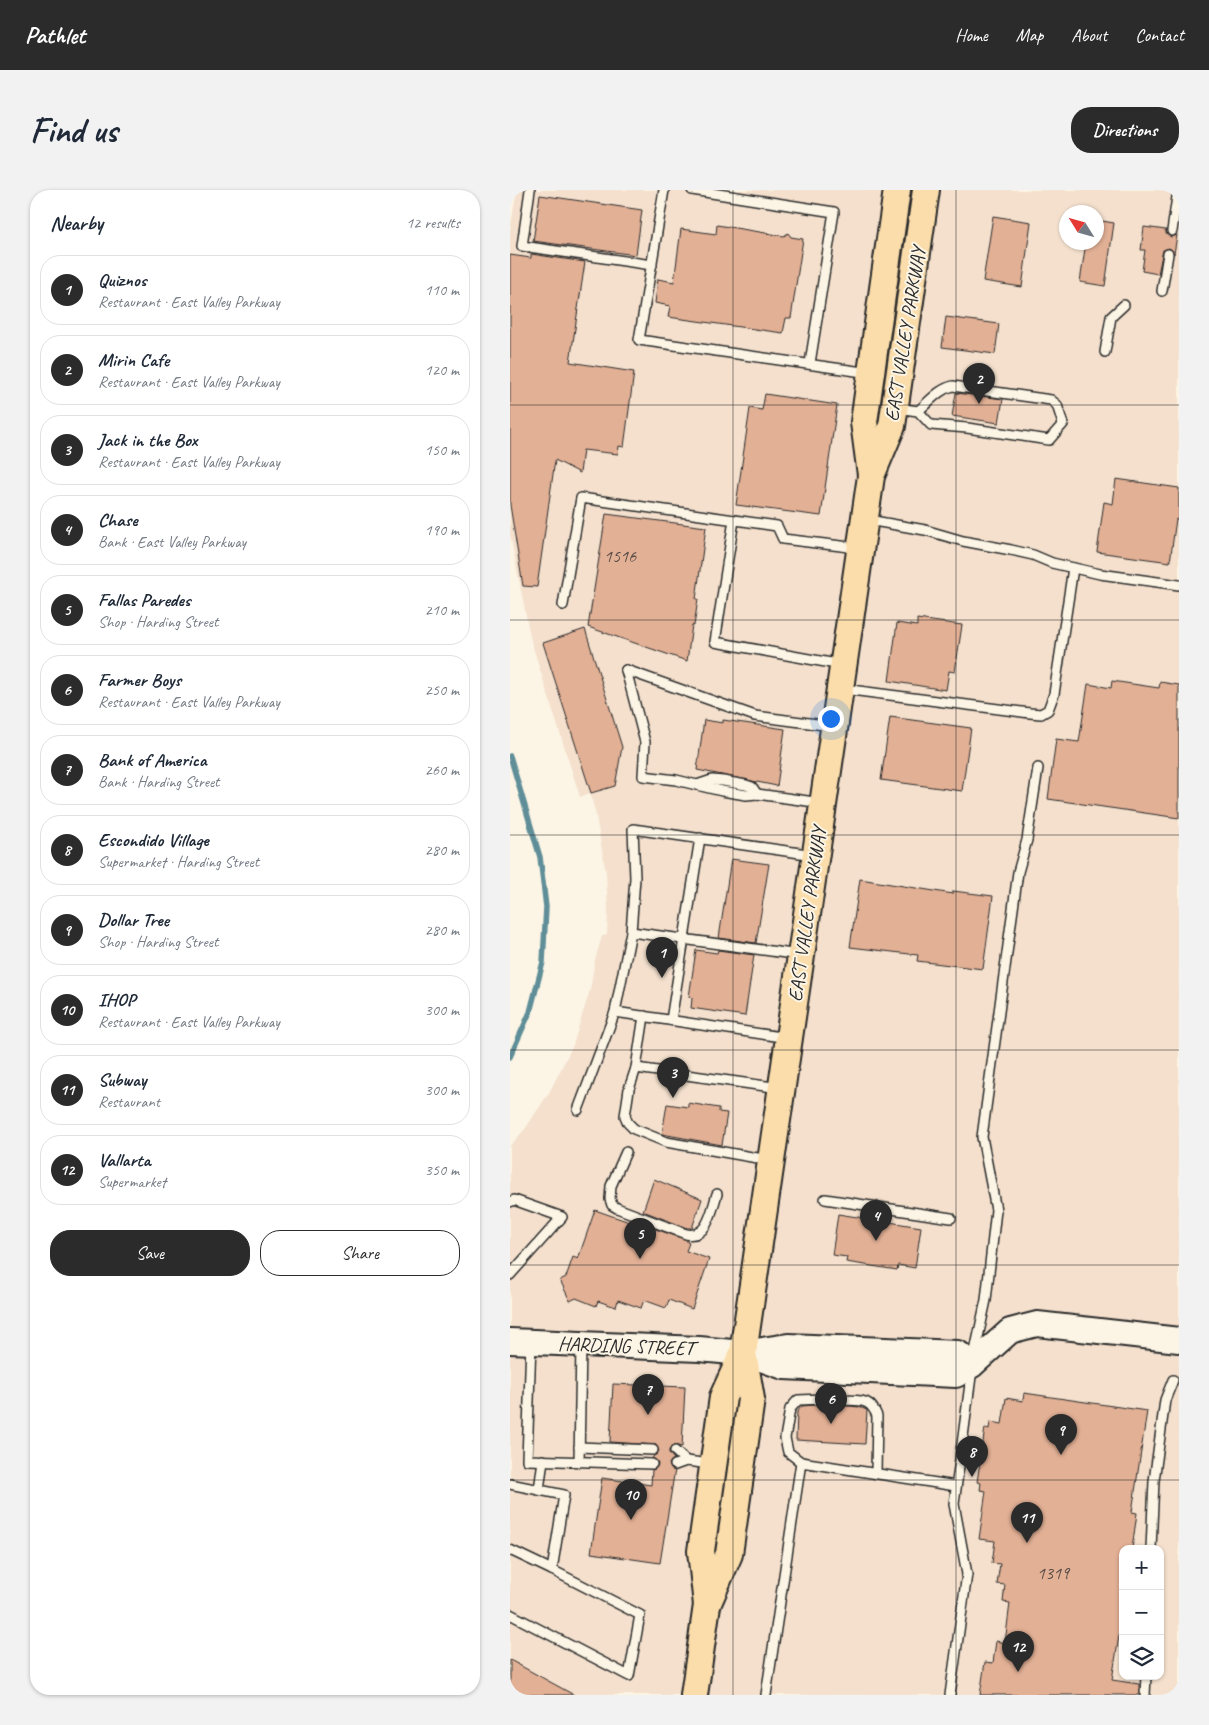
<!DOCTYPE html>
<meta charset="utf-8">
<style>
body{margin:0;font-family:Caveat,sans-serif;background:#f2f2f3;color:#1f2937}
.controls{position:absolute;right:15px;bottom:15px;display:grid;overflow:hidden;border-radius:10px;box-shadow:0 1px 4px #0004}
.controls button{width:45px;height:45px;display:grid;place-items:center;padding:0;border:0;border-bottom:1px solid #e0e1e3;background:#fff;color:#1f2937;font:25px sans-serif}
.compass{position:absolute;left:549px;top:15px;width:45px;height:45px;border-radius:50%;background:#fff;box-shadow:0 1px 4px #0004;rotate:307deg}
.you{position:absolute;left:320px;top:528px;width:18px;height:18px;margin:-12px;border:4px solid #fff;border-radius:50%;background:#1a73e8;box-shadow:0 0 0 8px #1a73e833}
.badge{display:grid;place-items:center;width:32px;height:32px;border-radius:50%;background:#2b2b2b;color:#fff;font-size:16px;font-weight:700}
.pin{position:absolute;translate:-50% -41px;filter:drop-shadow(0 1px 2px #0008)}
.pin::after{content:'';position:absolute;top:26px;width:18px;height:15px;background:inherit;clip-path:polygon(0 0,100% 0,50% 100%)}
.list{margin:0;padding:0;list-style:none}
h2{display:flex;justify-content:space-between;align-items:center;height:65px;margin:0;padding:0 20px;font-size:21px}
h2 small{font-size:16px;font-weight:400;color:#747a83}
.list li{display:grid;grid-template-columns:32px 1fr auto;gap:15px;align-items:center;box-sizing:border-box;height:70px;margin:0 10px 10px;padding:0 10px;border:1px solid #e0e1e3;border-radius:20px}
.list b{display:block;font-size:19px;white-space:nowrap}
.list p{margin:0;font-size:16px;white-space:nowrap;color:#747a83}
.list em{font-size:16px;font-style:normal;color:#747a83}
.actions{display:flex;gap:10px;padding:15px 20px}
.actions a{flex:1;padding:11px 0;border:1px solid #2b2b2b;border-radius:20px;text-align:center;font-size:18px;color:#2b2b2b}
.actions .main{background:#2b2b2b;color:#fff}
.icon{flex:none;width:28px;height:28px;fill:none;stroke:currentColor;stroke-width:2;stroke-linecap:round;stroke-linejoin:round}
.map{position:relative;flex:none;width:669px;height:1505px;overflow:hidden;border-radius:20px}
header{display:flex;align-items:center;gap:30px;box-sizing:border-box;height:70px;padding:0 25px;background:#2b2b2b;color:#fff}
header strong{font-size:24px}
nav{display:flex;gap:28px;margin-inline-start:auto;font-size:18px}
.intro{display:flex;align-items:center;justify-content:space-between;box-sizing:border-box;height:120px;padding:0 30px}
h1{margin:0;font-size:35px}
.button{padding:12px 22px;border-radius:20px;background:#2b2b2b;color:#fff;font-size:18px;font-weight:700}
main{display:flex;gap:30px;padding:0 30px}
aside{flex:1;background:#fff;border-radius:20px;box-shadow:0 1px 4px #0004}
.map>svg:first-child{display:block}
</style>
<header>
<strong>Pathlet</strong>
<nav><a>Home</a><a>Map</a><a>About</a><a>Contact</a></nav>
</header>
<div class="intro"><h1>Find us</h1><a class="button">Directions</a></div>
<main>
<aside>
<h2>Nearby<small>12 results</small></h2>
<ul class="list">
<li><span class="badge">1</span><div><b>Quiznos</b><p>Restaurant · East Valley Parkway</p></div><em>110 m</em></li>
<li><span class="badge">2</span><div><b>Mirin Cafe</b><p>Restaurant · East Valley Parkway</p></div><em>120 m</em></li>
<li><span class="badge">3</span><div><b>Jack in the Box</b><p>Restaurant · East Valley Parkway</p></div><em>150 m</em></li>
<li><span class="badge">4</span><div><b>Chase</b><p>Bank · East Valley Parkway</p></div><em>190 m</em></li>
<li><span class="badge">5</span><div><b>Fallas Paredes</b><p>Shop · Harding Street</p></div><em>210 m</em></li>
<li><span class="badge">6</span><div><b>Farmer Boys</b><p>Restaurant · East Valley Parkway</p></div><em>250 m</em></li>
<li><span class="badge">7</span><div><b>Bank of America</b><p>Bank · Harding Street</p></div><em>260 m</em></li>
<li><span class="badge">8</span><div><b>Escondido Village</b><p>Supermarket · Harding Street</p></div><em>280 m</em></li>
<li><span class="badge">9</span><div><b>Dollar Tree</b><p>Shop · Harding Street</p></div><em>280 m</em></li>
<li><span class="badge">10</span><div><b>IHOP</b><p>Restaurant · East Valley Parkway</p></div><em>300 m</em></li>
<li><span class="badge">11</span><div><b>Subway</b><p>Restaurant</p></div><em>300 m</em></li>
<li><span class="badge">12</span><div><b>Vallarta</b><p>Supermarket</p></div><em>350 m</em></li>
</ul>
<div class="actions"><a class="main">Save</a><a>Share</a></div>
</aside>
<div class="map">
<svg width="669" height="1505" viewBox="0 0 669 1505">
<rect width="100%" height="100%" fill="#fcf5e5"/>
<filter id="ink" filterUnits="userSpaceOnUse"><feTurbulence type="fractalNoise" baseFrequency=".02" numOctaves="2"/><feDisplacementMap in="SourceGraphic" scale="10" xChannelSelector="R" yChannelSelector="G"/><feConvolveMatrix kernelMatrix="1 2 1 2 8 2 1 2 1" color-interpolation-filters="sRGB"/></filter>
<g filter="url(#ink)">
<path fill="#f4e0cd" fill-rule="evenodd" d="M 7,0 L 669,0 L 669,1505 L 0,1505 L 0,956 L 15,939 L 40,901 L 63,855 L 80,800 L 85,770 L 92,746 L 97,745 L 98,720 L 96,683 L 85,621 L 80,603 L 70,607 L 21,451 L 0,344 L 0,40 ZM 556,22 L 586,22 L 586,52 L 556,52 ZM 613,1359 L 650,1359 L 650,1486 L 613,1486 Z"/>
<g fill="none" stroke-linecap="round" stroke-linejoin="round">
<polyline stroke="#5f8e98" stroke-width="5.5" points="0,566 30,667 36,717 33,772 20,822 0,867"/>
</g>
<g fill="#e2b095" stroke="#2b2b2b">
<polygon points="30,5 132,20 126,65 23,51"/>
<polygon points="483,26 521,32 512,97 473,91"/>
<polygon points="586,30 604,33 595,96 570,92 576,52 586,52"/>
<polygon points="207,35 274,46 278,43 281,47 293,49 281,128 276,128 273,143 158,127 160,116 145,113 148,89 164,92 171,39 206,44"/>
<polygon points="634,37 656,40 656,44 661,47 667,45 664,64 662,60 659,58 653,60 648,84 632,81 635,60 631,60"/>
<polygon points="21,64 75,72 60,172 124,182 114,257 109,256 108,264 73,260 70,283 45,270 27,397 13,396 0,315 0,65 21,68"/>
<polygon points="436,127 489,134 485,164 432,157"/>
<polygon points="446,203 493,209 489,233 442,226"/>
<polygon points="255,204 327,215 311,326 226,315 240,218 252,220"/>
<polygon points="606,289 669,298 669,329 666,329 660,372 587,362 594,312 603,314"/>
<polygon points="96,324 196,337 186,409 188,409 184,436 182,435 177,471 78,437"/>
<polygon points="407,429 452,435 445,482 439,481 436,500 379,491 387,433 407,436"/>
<polygon points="75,439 112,557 105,596 81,603 33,453"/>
<polygon points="602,491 649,498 650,492 669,495 669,628 538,609 546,549 569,552 578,494 601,498"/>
<polygon points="380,527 461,538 452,601 371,590"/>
<polygon points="194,530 213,533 213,530 275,539 267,596 187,580"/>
<polygon points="221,669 259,674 246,753 209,748"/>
<polygon points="350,689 443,704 443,701 483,706 473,779 407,771 408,765 340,757"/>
<polygon points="186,760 207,763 208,760 244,765 235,826 181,818 182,808 179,807"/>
<polygon points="178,913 209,918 209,922 217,923 212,955 152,944 157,914 178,917"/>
<polygon points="144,989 192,1009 182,1038 177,1038 133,1021"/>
<polygon points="85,1020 128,1035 128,1033 177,1050 177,1052 179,1053 176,1061 199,1069 182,1119 159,1110 156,1118 134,1110 131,1118 108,1110 106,1117 88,1111 86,1116 66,1108 60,1111 50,1090 56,1087 63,1067 68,1069"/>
<polygon points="328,1024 411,1037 405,1078 388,1075 387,1080 336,1072 337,1067 322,1065"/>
<polygon points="103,1194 175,1197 172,1257 164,1255 159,1260 159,1263 164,1269 161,1271 159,1274 161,1279 165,1281 164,1285 150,1373 81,1363 92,1288 141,1295 142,1280 145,1279 148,1275 147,1271 142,1268 149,1261 146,1255 100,1252"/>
<polygon points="314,1198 333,1198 333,1204 330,1205 327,1209 329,1215 349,1217 357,1220 355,1254 286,1250 287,1222 292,1216 317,1214 319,1208 318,1205 313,1203"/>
<polygon points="514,1203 637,1221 622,1322 627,1323 622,1359 613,1359 613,1421 602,1490 629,1494 629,1505 470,1505 475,1472 483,1473 486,1451 495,1453 500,1413 493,1412 495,1395 487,1394 490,1374 482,1373 485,1351 469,1349 476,1301 470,1300 471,1293 467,1292 475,1238 479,1239 480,1232 492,1234 496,1208 513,1211"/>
<polygon points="0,1470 64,1505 0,1505"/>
</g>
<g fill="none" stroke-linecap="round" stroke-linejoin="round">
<defs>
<g id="lane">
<polyline points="20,0 12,56 142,75"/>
<polyline points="154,0 129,150 360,183"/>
<polyline points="182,0 324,22 300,173"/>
<polyline points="662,41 668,0"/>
<polyline points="652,101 658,64"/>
<polyline points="595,162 601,127 614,115"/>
<path d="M 387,218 L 408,221 L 421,235 L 457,238 L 539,250 L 553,234 L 547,215 L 541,210 L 443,196 C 429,199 419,212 408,221"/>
<polyline points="224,330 205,452 332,475"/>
<polyline points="358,330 415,340 453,351 501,360 523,365 542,373 590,384 669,395"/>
<polyline points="53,415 71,308 267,336 273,349 348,358"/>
<polyline points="116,480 135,552 133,586 166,590 212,601 236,605 247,604 312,613"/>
<polyline points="116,480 245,526 322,536"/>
<polyline points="333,499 520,523 531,524 538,520 544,504 563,378"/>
<polyline points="187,595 202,590 213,591 236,595 242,597 247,604"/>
<polyline points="121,742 290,765"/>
<polyline points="105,822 278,848"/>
<polyline points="134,826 126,878 270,898"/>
<polyline points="161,830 190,648"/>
<polyline points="126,878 119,899 115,926 118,933 124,939 156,952 259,970"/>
<polyline points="68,920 105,822 121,742 125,688 123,639 304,665"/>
<path d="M 116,962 L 101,996 L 100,1009 L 102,1015 L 107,1018 L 176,1044 C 198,1049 202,1019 207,1004"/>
<polyline points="315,1009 441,1028"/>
<polyline points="0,1012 4,1010 52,1027 0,1085"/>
<polyline points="21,1152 17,1270 142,1274"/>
<polyline points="464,1166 476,1110 486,1020 472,947 508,682 517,650 528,578"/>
<path d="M 333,1210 C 351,1211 360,1208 367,1226 L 366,1283"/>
<polyline points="69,1257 143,1260"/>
<polyline points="165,1261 176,1271"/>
<polyline points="69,1272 71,1155"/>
<polyline points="291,1272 278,1262 275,1248 280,1219 288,1210 313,1209"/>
<polyline points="165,1275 176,1271 201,1274"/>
<polyline points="0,1294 54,1305 42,1380"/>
<polyline points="29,1300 33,1270"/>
<polyline points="641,1359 644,1291 655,1210 663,1190"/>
<polyline points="0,1360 42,1380 130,1425 119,1486 0,1424"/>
<polyline points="256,1505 291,1272 446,1296"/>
<polyline points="440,1505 457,1384 444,1314 462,1179"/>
<polyline points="635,1505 636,1486"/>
</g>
<g id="secondary">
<polyline points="0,1151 189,1159 233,1163 278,1156 448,1163 462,1175"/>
<polyline points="237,1164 274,1177 446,1185 462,1175 500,1141 527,1134 669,1150"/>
</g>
<g id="primary">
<polyline points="361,285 354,232 387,0"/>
<polyline points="197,1415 191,1361 213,1207 233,1163 361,286 382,236 416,0"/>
<polyline points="184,1505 197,1415 219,1364 241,1209 233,1163"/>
</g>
</defs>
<use href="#lane" stroke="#2b2b2b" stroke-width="12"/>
<use href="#secondary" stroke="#2b2b2b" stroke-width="28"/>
<use href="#primary" stroke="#2b2b2b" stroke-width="30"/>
<use href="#lane" stroke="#fcf5e5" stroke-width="9"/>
<use href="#secondary" stroke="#fcf5e5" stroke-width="24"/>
<use href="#primary" stroke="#fbddab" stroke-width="26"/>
</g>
</g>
<path fill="none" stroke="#2b2b2b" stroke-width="1" stroke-opacity="0.55" d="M 223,0 L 223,1505M 446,0 L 446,1505M 0,215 L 669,215M 0,430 L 669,430M 0,645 L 669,645M 0,860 L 669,860M 0,1075 L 669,1075M 0,1290 L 669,1290"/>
<g text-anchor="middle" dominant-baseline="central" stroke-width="4" stroke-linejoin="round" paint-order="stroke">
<g font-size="18" fill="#594c46">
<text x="110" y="366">1516</text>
<text x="543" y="1383">1319</text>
</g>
<g font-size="20" fill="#2b2b2b" stroke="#fcf5e5">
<text transform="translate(395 144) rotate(-81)">EAST VALLEY PARKWAY</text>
<text transform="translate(297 724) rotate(-82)">EAST VALLEY PARKWAY</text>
<text transform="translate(116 1156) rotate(2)">HARDING STREET</text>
</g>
</g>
</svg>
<div class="controls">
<button>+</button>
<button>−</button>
<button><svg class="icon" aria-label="layers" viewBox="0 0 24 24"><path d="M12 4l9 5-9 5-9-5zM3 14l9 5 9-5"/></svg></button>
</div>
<svg class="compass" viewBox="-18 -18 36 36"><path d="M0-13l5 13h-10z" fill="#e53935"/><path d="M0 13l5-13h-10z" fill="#747a83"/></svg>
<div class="you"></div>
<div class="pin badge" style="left:152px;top:788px">1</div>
<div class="pin badge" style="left:469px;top:214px">2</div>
<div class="pin badge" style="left:163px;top:908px">3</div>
<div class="pin badge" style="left:366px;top:1051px">4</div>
<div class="pin badge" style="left:130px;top:1069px">5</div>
<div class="pin badge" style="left:321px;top:1234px">6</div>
<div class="pin badge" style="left:138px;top:1225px">7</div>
<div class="pin badge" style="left:462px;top:1287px">8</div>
<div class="pin badge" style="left:551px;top:1265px">9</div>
<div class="pin badge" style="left:121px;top:1330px">10</div>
<div class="pin badge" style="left:517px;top:1353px">11</div>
<div class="pin badge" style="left:508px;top:1482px">12</div>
</div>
</main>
